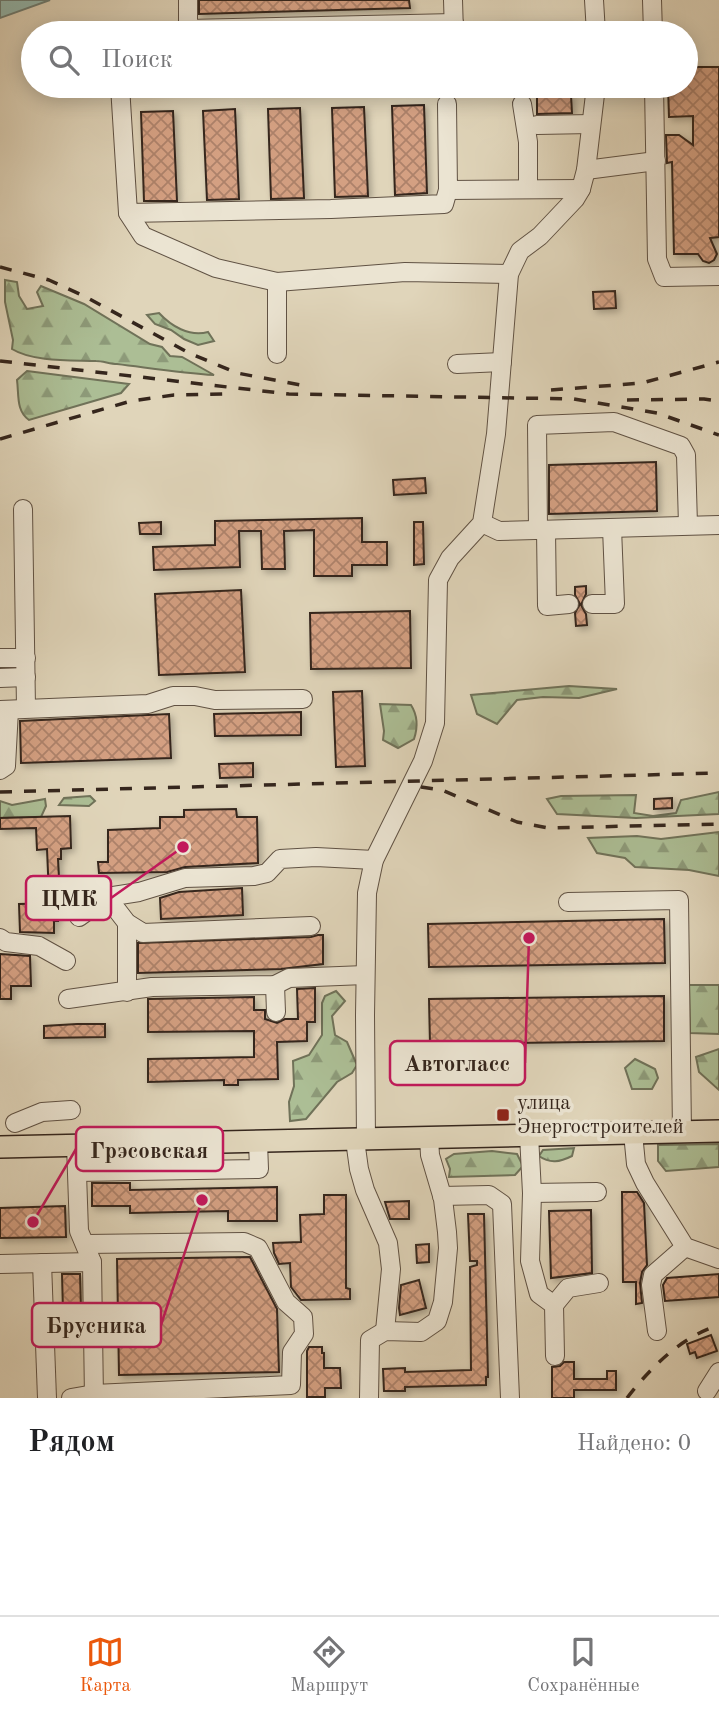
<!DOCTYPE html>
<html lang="ru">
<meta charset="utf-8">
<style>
body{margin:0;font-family:"Old Standard TT",serif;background:#f2f2f2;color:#202124}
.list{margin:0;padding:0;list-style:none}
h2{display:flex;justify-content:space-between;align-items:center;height:91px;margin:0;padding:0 28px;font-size:30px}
h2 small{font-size:23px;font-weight:400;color:#757577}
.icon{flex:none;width:38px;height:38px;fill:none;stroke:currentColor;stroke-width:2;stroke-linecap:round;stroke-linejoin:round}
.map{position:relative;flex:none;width:719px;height:1398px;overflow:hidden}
.search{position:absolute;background:#fff;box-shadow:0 4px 18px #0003;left:21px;right:21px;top:21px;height:77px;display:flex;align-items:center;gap:18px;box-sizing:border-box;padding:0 24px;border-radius:38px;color:#757577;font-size:26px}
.sheet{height:217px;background:#fff}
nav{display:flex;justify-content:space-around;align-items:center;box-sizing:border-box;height:98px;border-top:2px solid #e0e0e0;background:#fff;font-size:19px;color:#757577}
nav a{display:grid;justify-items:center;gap:4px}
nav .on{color:#ea580c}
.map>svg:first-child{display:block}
</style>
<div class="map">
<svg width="719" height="1398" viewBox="0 0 719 1398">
<defs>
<pattern id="forest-firs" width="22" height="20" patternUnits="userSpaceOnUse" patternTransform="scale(1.75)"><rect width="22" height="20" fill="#acbe95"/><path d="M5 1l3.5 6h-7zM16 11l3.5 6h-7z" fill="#8d9a79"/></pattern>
<pattern id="building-cross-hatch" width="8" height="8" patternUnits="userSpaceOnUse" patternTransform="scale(1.75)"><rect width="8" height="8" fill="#d4a082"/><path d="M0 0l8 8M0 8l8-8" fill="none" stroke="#ad826a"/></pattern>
<filter id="shadow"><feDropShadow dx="3" dy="3" stdDeviation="3.5" flood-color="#0004"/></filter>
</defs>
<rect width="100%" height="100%" fill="#e0d5ba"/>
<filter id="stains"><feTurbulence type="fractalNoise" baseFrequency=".00286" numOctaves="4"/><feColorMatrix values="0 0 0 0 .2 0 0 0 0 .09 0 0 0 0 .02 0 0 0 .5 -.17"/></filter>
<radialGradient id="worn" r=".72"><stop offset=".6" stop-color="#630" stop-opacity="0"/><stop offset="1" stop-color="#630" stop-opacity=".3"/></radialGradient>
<g fill="url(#forest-firs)" stroke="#707259" stroke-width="2">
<path d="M 5,280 L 17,282 L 19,296 L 27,309 L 43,306 L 37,292 L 41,286 L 84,304 L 150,344 L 162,347 L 170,356 L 182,357 L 214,375 C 182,373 150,368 117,364 C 110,364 103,361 96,361 C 71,360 33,362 12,349 L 13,340 L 5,302 Z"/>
<path d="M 159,313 C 171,326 189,337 208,332 L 214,341 L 198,345 L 184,339 L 171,330 L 155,324 L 147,315 Z"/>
<path d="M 27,371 L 129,384 L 121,393 L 29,420 C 16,411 19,395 17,380 Z"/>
<polygon points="569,686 617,689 579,698 543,697 517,700 497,724 477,714 471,695"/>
<path d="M 380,704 L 411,705 C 418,716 418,727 414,739 L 398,748 L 383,740 L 384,731 Z"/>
<polygon points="719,792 719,814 636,818 557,814 547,799 561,796 636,795 634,813 653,816 676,813 681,800"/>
<polygon points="90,796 95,801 89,806 59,805 64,798"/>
<polygon points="45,799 46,806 41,817 0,818 0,801 12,805"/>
<polygon points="719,832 719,876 689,870 635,867 625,858 597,853 588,838 637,836 661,839"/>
<polygon points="689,985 719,985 719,1034 690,1033"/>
<polygon points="336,991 345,1001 332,1016 335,1035 347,1042 357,1065 352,1073 337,1082 306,1119 290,1121 289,1102 294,1086 293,1061 309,1055 322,1035 322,1003 325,996"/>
<polygon points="719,1049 719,1090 699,1072 696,1057"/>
<polygon points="635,1059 655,1069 658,1078 652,1089 632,1089 625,1068"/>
<polygon points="719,1144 719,1167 666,1171 658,1161 658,1145"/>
<path d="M 574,1148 L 572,1156 C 560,1162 550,1164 539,1156 L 543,1150 Z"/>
<polygon points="492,1151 517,1154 523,1166 515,1175 449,1177 450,1169 446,1159 454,1154"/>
</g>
<polygon fill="#94b9af" stroke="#6e7e75" stroke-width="2" points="0,0 50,0 0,18"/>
<g fill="url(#building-cross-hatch)" stroke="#35261d" stroke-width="2" filter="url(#shadow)">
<polygon points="199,0 409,0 410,8 199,14"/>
<polygon points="498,24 569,24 569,33 499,33"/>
<polygon points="686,67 719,67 719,237 710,238 717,254 714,260 709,263 703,261 698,254 674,254 672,162 667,163 666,135 679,135 693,145 693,116 669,117 668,86 686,86"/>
<polygon points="571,95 572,113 537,114 537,96"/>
<polygon points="424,105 427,193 395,195 392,106"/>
<polygon points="364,107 368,196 335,197 332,108"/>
<polygon points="300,108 304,198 271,199 268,109"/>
<polygon points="235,109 239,199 207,200 203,111"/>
<polygon points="173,111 177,201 144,201 141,112"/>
<polygon points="615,291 616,308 594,309 593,292"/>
<polygon points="656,462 657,511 549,514 549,465"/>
<polygon points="425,478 426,493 394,495 393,480"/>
<polygon points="362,518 362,542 387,542 387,565 352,565 352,576 314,576 314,530 284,531 285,569 262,569 261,531 239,531 240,567 154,570 153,547 215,545 215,521"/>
<polygon points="161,522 161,534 140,534 139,523"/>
<polygon points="414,522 423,522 424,564 414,565"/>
<polygon points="586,586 586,594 581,605 586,614 587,625 576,626 575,613 580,604 575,595 575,587"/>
<polygon points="241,590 245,672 159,675 155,594"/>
<polygon points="410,611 411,668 311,669 310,613"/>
<polygon points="362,691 365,766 336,767 333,692"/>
<polygon points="301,712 301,735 215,736 214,714"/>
<polygon points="169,714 171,758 21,763 20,721"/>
<polygon points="253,763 253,777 220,778 219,764"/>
<polygon points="672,798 672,808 654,809 654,799"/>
<polygon points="236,809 237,817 257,817 258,863 185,867 167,872 99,873 98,862 108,862 108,830 160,828 160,817 184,817 184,810"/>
<polygon points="70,816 71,848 61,849 61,859 58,859 60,896 49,896 47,849 37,850 36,828 0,829 0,818"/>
<polygon points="242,888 243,915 161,919 160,898 179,892"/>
<polygon points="57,903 58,921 54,921 54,933 20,932 19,904"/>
<polygon points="664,919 665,963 429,967 428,924"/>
<polygon points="318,935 323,935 323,964 281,969 138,973 138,943 311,937"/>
<polygon points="0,954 30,956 31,986 11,986 11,999 0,999"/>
<polygon points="315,988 315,1022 307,1022 307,1041 277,1042 278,1079 238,1080 238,1085 224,1085 224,1080 148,1082 148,1059 254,1057 254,1031 148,1032 148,999 254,997 254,1010 265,1010 265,1019 277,1023 285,1019 298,1019 297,989"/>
<polygon points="664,996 664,1041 430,1044 429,999"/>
<polygon points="77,1024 105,1024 105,1037 44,1038 44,1026"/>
<polygon points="92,1183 130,1183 130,1190 277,1187 277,1221 228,1221 228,1211 130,1213 130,1206 92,1206"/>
<polygon points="622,1192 637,1192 644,1203 647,1265 642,1272 640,1283 642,1303 636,1304 636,1282 623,1282"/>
<polygon points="324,1195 346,1195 346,1288 350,1289 350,1299 301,1300 291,1287 290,1263 279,1264 274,1253 273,1243 301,1242 300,1215 324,1214"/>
<polygon points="409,1201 409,1219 390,1219 385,1202"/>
<polygon points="65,1206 66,1237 0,1238 0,1208"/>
<polygon points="591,1210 592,1273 551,1278 549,1211"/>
<polygon points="468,1214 484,1214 488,1377 486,1377 486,1385 405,1387 405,1391 384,1391 383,1369 405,1368 405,1372 471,1370 470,1267 477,1265 477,1261 470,1261"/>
<polygon points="429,1244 429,1262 417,1263 416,1245"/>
<polygon points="250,1257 277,1309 279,1372 119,1375 117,1259"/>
<polygon points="62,1274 80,1274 81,1310 63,1311"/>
<polygon points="719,1274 719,1297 665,1301 663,1285 667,1278"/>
<polygon points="419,1280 426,1308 400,1315 399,1308 401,1285"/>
<polygon points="711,1335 717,1351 697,1358 695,1352 690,1354 687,1344"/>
<polygon points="309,1347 322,1347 322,1353 324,1353 324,1368 340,1368 341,1388 325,1388 325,1397 307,1397 307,1351"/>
<polygon points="564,1362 574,1362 574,1379 607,1379 607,1371 616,1371 616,1390 574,1390 574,1398 552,1398 552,1367 560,1366"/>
</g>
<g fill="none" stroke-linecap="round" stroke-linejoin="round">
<defs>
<g id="minor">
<polyline points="188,0 188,33"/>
<polyline points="453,0 454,33"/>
<polyline points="594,0 596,33"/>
<polyline points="652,0 653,33"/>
<polyline points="187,29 454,23"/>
<polyline points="120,86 128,213 331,209 444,204 448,190"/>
<polyline points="654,86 657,259 664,277 719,276"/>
<polyline points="447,104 448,190 581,189"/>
<polyline points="522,104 528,142 528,189"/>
<polyline points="537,125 591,124"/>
<polyline points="586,170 656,161"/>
<polyline points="128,213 143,236 216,268 277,282 405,272 509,274"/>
<polyline points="277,354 277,282"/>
<polyline points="457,364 502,362"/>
<polyline points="23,509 26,708"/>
<polyline points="482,523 499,531 719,525"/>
<polyline points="538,530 537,425 614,422 681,446 686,455 688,525"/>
<polyline points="546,530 547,606 569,604"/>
<polyline points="592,604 615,604 612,528"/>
<polyline points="0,658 26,658"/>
<polyline points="0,678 26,677"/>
<polyline points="0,710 148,704 173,696 195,696 215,700 303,699"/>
<polyline points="0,770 6,766 9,710"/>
<polyline points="107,897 127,923 143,933 311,926"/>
<polyline points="568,902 679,900 682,1132"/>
<polyline points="79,917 107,897 139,892 185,878 254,876 267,873 280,859 316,857 374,860"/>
<polyline points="0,938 6,942 39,946 66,961"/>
<polyline points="275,985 276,1012"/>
<polyline points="127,992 127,923"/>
<polyline points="68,999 152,987 275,985 289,978 365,975"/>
<polyline points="15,1123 42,1112 71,1110"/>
<polyline points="633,1133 636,1164 645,1183 685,1247 719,1259"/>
<polyline points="529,1135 532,1193 530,1261 539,1294 554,1305 555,1356"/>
<polyline points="355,1140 359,1169 365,1190 388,1243 391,1269 385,1331"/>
<polyline points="366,1140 365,1015 367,893 374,860 423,761 435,723 438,580 450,558 482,523 496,434 509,274 520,251 540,236 575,199 581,189 586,170 596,86"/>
<polyline points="76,1145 79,1231 92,1262 94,1398"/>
<polyline points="77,1172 259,1169 258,1142"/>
<polyline points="532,1193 597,1192"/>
<polyline points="442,1196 489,1195 502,1204 510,1398"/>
<polyline points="42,1263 47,1398"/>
<polyline points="0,1264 92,1262"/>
<polyline points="554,1305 568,1288 599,1283"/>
<polyline points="657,1331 651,1285 653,1275 685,1247"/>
<polyline points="707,1391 719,1372"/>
<polyline points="71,1398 94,1394 291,1385 292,1352 304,1334 303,1317 286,1302 258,1248 244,1242 86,1244"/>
<polyline points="369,1398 370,1340 385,1331 421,1332 437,1321 443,1302 448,1248 447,1232 443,1199 430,1155 429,1138"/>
</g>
<polyline id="major" points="0,1147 719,1131"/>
</defs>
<use href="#minor" stroke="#605244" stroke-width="20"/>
<use href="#major" stroke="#35261d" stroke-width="24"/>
<use href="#minor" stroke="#ebe4d2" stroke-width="18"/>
<use href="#major" stroke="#e0d5ba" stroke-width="21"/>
<g stroke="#35261d" stroke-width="3.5" stroke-dasharray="12 12" stroke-linecap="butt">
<polyline points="0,267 49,280 86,297 189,353 237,373 311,387"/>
<polyline points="0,361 289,394 574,399 657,413 719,435"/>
<polyline points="551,390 642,383 719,362"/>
<polyline points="627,400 704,399 719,401"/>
<polyline points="0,439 131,401 174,395 229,394"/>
<polyline points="421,787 442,790 517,822 548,828 719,824"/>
<polyline points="0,792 719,773"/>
<path d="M 627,1398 C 651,1367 681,1337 719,1325"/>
</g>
</g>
<rect fill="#8f2418" stroke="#ebe4d2" stroke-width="2.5" x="496" y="1108" width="14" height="14" rx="3.5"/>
<g text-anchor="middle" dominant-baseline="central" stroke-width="7" stroke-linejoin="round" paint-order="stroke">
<g font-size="21" fill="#35261d" stroke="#ebe4d2" text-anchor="start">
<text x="517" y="1103">улица<tspan x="517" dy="24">Энергостроителей</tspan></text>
</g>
</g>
<path fill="none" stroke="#c2185b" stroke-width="2.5" d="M183 847L111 898M529 938L525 1063M33 1222L76 1149M202 1200L161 1325"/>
<g fill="#c2185b" stroke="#ebe4d2" stroke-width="2.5">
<circle cx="183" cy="847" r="7"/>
<circle cx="529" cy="938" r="7"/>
<circle cx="33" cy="1222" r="7"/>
<circle cx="202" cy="1200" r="7"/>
</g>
<g fill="#ebe4d2" stroke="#c2185b" stroke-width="2.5">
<rect x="26" y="876" width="85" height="44" rx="7"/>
<rect x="390" y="1041" width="135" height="44" rx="7"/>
<rect x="76" y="1127" width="147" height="44" rx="7"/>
<rect x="32" y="1303" width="129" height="44" rx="7"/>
</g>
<g font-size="23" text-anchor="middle" font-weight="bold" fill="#35261d">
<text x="69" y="906">ЦМК</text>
<text x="457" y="1071">Автогласс</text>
<text x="149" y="1158">Грэсовская</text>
<text x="96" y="1333">Брусника</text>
</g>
<rect width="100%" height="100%" filter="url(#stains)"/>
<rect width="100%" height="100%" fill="url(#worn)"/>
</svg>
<div class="search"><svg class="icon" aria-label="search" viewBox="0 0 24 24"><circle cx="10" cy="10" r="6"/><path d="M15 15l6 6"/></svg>Поиск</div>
</div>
<section class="sheet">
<h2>Рядом<small>Найдено: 0</small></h2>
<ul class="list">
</ul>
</section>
<nav>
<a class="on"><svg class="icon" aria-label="map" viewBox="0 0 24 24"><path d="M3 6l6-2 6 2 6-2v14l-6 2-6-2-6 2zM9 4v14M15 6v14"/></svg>Карта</a>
<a><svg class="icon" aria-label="directions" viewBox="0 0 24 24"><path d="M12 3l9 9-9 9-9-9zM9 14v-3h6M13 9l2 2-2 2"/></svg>Маршрут</a>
<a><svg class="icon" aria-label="saved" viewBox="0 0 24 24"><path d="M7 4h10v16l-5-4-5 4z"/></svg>Сохранённые</a>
</nav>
